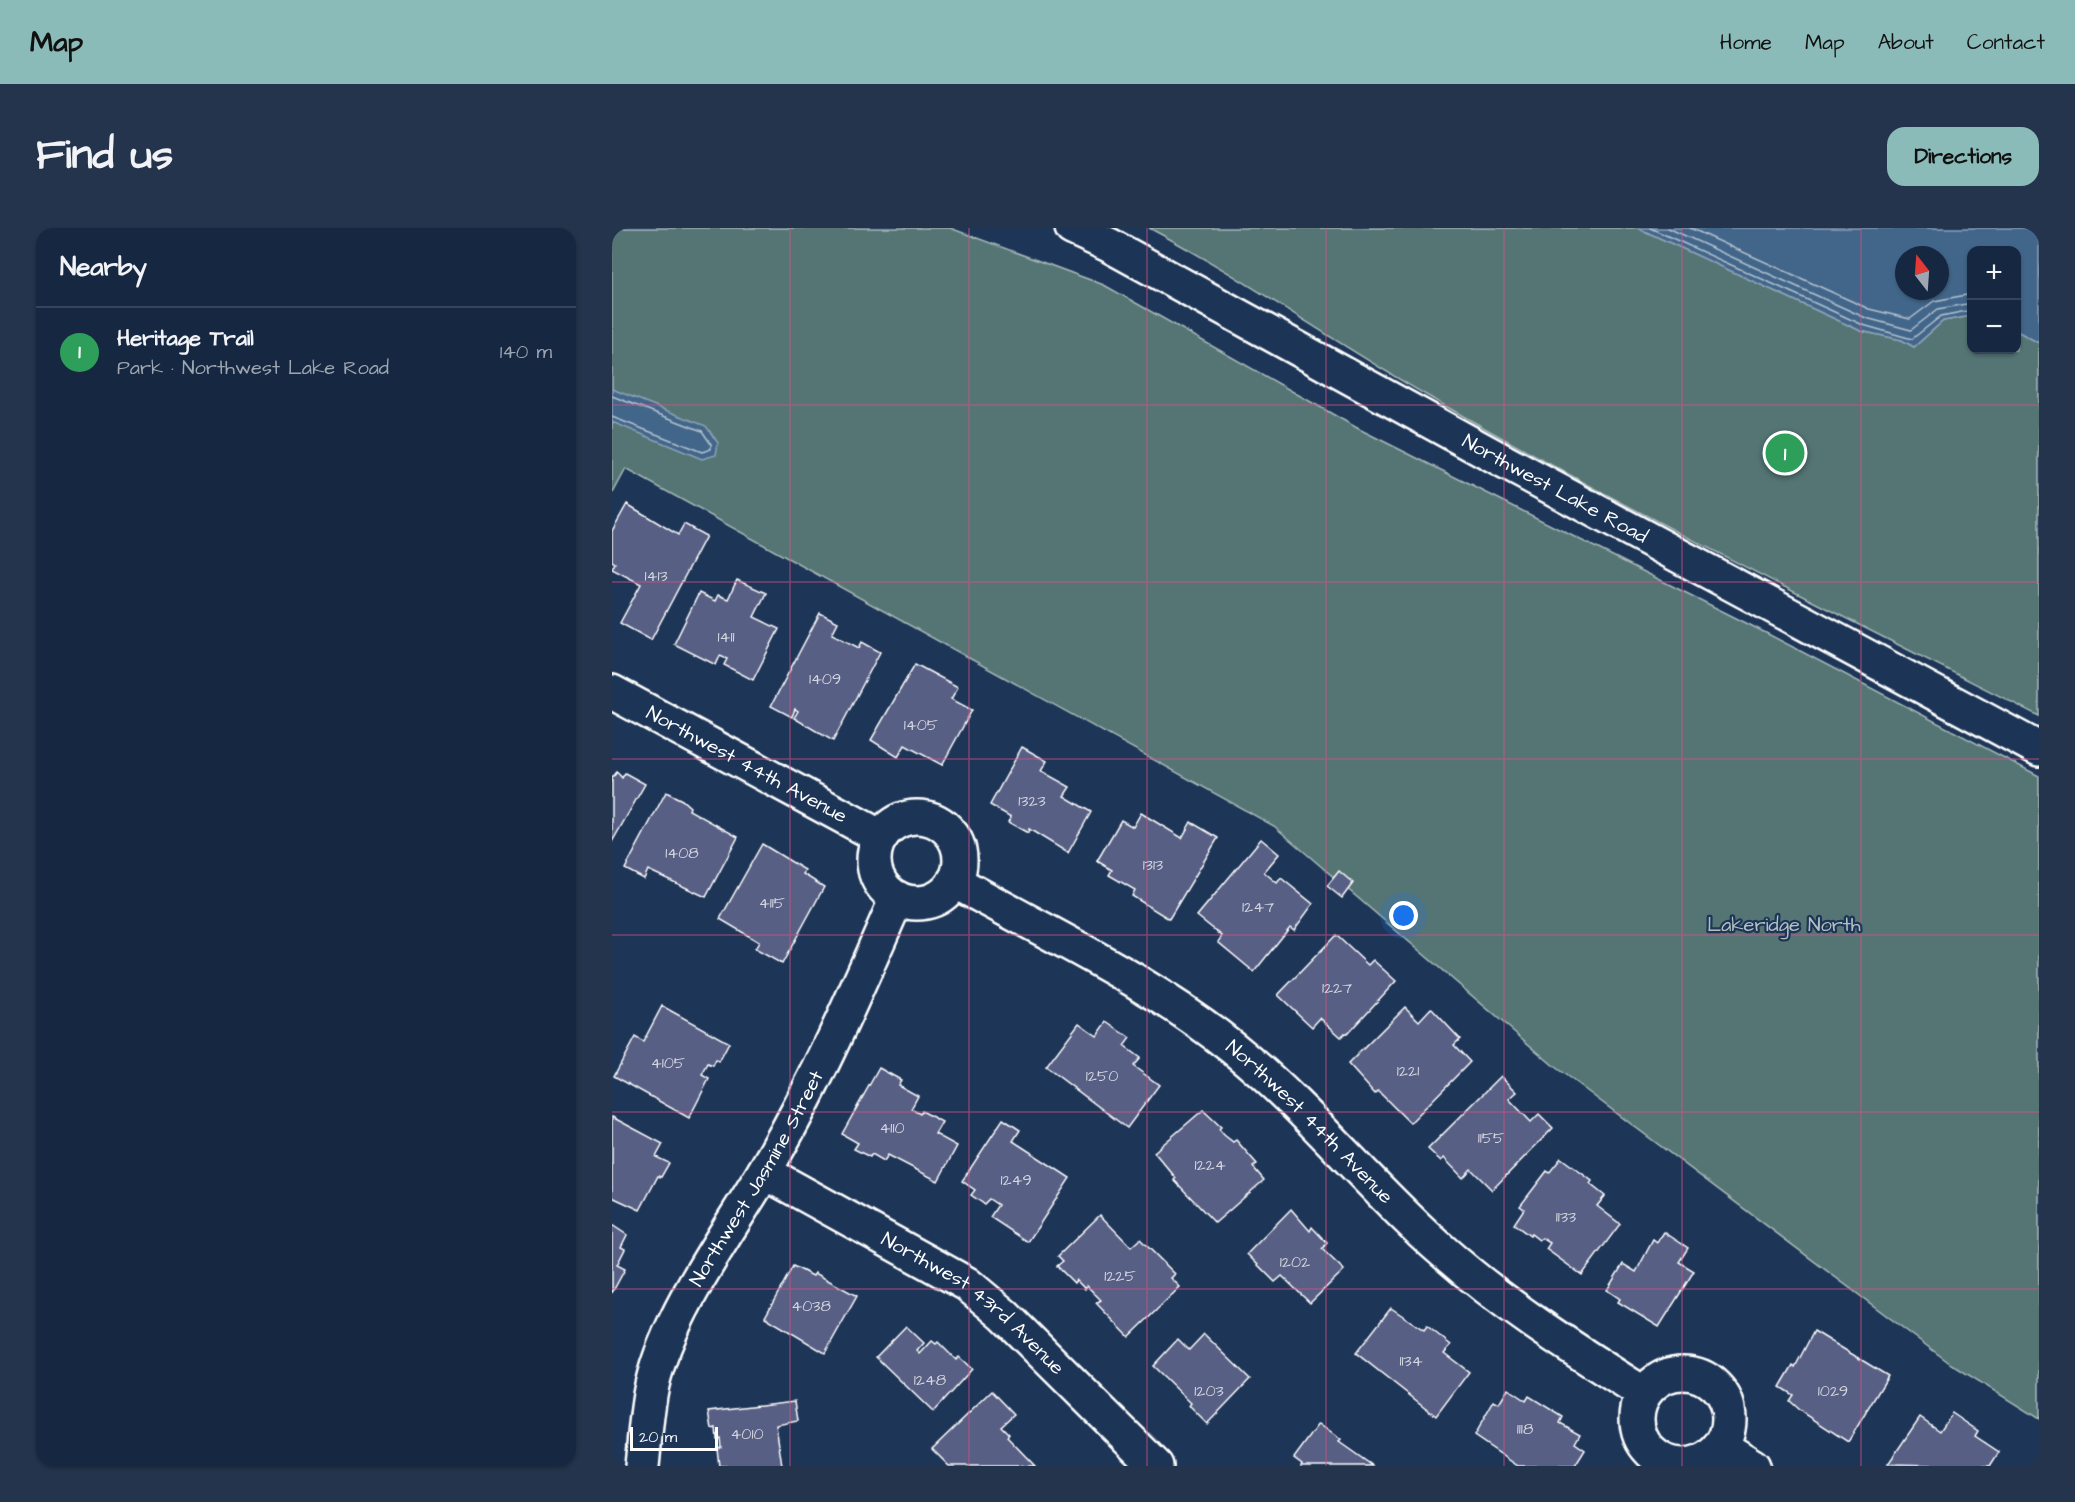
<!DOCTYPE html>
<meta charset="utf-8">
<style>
body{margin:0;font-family:"Architects Daughter",sans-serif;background:#23344c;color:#f1f3f6}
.controls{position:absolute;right:18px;top:18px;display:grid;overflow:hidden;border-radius:12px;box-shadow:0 2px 4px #0004}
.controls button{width:54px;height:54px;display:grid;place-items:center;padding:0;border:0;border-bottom:2px solid #35445a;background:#162841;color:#f1f3f6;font:30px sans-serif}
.compass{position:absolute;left:1283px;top:18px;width:54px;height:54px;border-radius:50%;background:#162841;box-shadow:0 2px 4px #0004;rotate:343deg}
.scale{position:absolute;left:18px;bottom:15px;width:88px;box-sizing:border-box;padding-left:6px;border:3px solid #fff;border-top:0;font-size:16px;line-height:21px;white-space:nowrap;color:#fff;-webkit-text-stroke:4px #1d3557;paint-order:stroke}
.you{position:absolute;left:792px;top:688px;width:21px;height:21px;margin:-15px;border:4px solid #fff;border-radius:50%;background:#1a73e8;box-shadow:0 0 0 9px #1a73e833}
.badge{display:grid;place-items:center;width:39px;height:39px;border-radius:50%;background:#8bbbb9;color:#fff;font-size:20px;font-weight:700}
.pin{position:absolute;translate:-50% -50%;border:3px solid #fff;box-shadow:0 2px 6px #0006}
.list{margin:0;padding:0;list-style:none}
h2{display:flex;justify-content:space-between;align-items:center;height:78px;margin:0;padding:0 24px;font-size:26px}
h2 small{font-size:20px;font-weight:400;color:#9ea6b1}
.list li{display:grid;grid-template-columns:39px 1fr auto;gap:18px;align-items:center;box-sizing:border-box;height:90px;padding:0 24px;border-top:2px solid #35445a}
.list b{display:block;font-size:22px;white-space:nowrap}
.list p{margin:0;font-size:20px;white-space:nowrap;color:#9ea6b1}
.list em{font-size:20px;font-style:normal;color:#9ea6b1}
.map{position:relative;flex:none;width:1427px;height:1238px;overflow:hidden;border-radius:18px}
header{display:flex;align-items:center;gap:36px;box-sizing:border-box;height:84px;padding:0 30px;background:#8bbbb9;color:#111}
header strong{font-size:28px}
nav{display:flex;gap:33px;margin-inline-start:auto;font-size:21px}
.intro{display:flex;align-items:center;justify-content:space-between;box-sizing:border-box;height:144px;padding:0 36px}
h1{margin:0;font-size:42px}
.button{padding:15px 27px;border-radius:18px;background:#8bbbb9;color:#111;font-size:21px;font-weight:700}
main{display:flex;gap:36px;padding:0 36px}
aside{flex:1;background:#162841;border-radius:18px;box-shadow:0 2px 4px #0004}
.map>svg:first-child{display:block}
</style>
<header>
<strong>Map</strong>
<nav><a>Home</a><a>Map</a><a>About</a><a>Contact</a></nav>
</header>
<div class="intro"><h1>Find us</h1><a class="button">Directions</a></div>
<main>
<aside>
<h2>Nearby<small></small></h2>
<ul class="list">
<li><span class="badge" style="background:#2e9e5b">1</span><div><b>Heritage Trail</b><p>Park · Northwest Lake Road</p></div><em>140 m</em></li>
</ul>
</aside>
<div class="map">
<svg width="1427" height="1238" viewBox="0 0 1427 1238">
<rect width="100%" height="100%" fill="#1d3557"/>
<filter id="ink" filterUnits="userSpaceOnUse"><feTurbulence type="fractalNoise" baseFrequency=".0167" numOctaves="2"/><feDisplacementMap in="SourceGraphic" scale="12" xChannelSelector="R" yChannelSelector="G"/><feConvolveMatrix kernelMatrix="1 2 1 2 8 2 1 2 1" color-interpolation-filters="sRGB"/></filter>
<g filter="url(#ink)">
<g fill="#557574" stroke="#aababa" stroke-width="1.5">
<polygon points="0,0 338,0 492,57 747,201 1154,405 1427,548 1427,1191 1339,1136 943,839 662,598 14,241 0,267"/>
<path d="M 537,0 L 1026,0 L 1249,103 L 1290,112 L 1302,119 L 1331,93 L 1359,88 L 1360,122 L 1404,122 L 1405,103 L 1427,115 L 1427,488 C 1224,385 1019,284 821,171 C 725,117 635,51 537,0 Z"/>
</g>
<g fill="#43668a" stroke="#8ea3b9" stroke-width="1.5" fill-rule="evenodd">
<path d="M 1026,0 L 1427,0 L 1427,115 L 1405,103 L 1404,22 L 1360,22 L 1359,88 L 1331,93 L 1302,119 L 1290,112 L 1249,103 ZM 1292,27 L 1328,27 L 1328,63 L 1292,63 Z"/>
<polygon points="0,161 94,198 106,215 104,227 90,231 0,194"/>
</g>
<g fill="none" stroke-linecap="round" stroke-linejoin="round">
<g stroke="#b4c2d0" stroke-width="1.5">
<polyline points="1038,0 1251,97 1300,111 1329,88 1360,82"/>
<polyline points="1056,0 1254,90 1299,102 1326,81 1360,75"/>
<polyline points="1078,0 1257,81 1298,91 1322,73 1360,66"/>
<polyline points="0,168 90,203 99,216 99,221 90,224 0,189"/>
</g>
</g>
<g fill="#585e84" stroke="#fff" stroke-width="1.5">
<polygon points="15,276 66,307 72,296 94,308 39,412 8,395 29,356 0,341 3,335 0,333 0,303"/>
<polygon points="125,352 154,365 142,389 167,401 141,452 112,437 115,431 108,428 104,437 62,416 87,365 103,373 106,367 116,371"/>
<polygon points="208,385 226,394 220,406 247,420 250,414 268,424 221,513 182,490 186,483 183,481 180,489 159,478"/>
<polygon points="303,436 346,459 339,471 360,482 330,537 293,517 286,529 259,512"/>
<polygon points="410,519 435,533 429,543 458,559 452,568 479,584 456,625 417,601 416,605 396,594 399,589 378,577"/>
<polygon points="5,544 10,550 13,545 33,556 0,614 0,550"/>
<polygon points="54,564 70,572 78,579 77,582 126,609 94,669 36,642 32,651 13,641"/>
<polygon points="529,585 570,610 579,594 606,610 557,691 520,668 523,662 497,647 500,642 485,633 509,592 521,599"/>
<polygon points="649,611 667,626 652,644 665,655 669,650 701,676 682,702 678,699 642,744 606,714 610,708 585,688"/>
<polygon points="150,616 193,642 191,646 212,659 170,736 143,721 147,714 108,691"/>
<polygon points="727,643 741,655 730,670 715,658"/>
<polygon points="724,707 756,737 761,732 784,753 735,806 733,805 729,809 708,790 700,799 666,767"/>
<polygon points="50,778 117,815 107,834 104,832 101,838 96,836 90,847 97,851 77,890 2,848 23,809 31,814"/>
<polygon points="793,779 807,793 819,780 848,811 842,817 858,834 798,895 766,863 763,866 736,836"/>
<polygon points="495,794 518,810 512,818 528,830 521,838 547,857 515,900 434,839 467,795 485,808"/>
<polygon points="267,840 289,852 286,857 306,868 299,881 308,886 310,883 330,894 323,906 345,918 326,953 276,927 272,933 260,926 258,929 242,921 246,915 230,906"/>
<polygon points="889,848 905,864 897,871 919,894 927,886 941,900 880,962 859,941 851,950 832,930 829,933 816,921"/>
<polygon points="591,882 609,899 607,901 612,907 621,914 624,912 645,936 641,939 652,952 603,995 562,952 564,950 542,924"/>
<polygon points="0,889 51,916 44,929 57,935 49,949 46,948 28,982 0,969"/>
<polygon points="391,891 408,902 401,913 458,950 416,1014 378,989 386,977 377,971 372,976 359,967 363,962 350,953"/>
<polygon points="949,930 980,953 978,956 993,968 985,978 1008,996 970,1047 934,1021 938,1015 930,1010 927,1012 919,1006 918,1008 902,996 912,981 908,978 935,943 937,945"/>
<polygon points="679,981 698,1003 700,999 715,1015 710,1021 732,1042 698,1075 670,1048 663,1054 635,1026"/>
<polygon points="488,987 519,1019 528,1011 563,1046 559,1050 568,1059 517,1109 484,1075 489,1072 475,1058 473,1061 464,1052 462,1055 445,1038 451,1033 446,1028"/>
<polygon points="0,997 15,1007 9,1019 13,1021 5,1037 13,1041 0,1065"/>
<polygon points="1052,1004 1076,1020 1067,1034 1082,1043 1047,1099 1006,1074 1008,1071 995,1062 1011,1036 1024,1044 1041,1012 1045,1015"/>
<polygon points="181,1038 201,1048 203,1045 245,1068 213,1125 153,1089"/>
<polygon points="779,1080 812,1102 815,1098 839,1117 832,1125 857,1144 824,1188 744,1125"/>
<polygon points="294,1098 312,1115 305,1123 308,1126 320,1113 324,1116 326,1114 344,1132 347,1129 360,1141 321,1184 264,1129"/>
<polygon points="1202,1103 1276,1148 1236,1214 1187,1182 1177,1173 1181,1167 1168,1159 1181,1137 1183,1139"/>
<polygon points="592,1106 638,1151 595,1196 577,1178 579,1175 541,1138 566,1111 577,1122"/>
<polygon points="896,1161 914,1173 917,1168 951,1189 948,1195 968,1206 963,1215 973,1222 963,1238 906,1238 862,1208 882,1173 887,1176"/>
<polygon points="380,1163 402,1186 389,1198 397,1206 395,1209 423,1238 337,1238 320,1221"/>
<polygon points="183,1173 186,1193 164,1197 170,1238 107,1238 105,1220 109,1219 108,1210 105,1211 104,1200 100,1201 97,1183"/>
<polygon points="1340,1185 1366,1203 1363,1208 1387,1224 1378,1238 1276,1236 1308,1189 1328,1203"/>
<polygon points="707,1196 729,1212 727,1214 761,1238 689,1238 690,1236 682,1230"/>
</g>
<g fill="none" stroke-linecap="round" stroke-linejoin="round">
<defs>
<g id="minor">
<path id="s1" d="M 0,464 L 269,609"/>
<circle cx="305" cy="632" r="43"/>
<path id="s2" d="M 342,653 C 436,706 537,752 621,820 C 698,882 759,961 833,1025 C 894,1079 963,1122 1032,1166"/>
<path id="s3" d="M 152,944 L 355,1056 L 392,1087 L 544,1238"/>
<circle cx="1071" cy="1191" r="46"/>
<polyline points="1109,1218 1141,1238"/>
<path id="s4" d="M 30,1238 C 33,1211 34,1183 40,1157 C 56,1087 115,1006 152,944 C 204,857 244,763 285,670"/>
</g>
<g id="major">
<path id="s5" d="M 460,0 L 497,17 L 887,231 L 1427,521"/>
</g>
</defs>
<use href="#minor" stroke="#fff" stroke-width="38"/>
<use href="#major" stroke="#fff" stroke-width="38"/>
<use href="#minor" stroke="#1d3557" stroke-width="33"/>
<use href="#major" stroke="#1d3557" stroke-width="33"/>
</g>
</g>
<path fill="none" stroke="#d15284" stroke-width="1.5" stroke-opacity="0.55" d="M 178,0 L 178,1238M 357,0 L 357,1238M 535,0 L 535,1238M 714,0 L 714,1238M 892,0 L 892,1238M 1070,0 L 1070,1238M 1249,0 L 1249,1238M 0,177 L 1427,177M 0,354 L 1427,354M 0,531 L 1427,531M 0,707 L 1427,707M 0,884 L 1427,884M 0,1061 L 1427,1061"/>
<g text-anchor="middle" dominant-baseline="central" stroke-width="4.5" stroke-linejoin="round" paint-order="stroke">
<g font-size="16" fill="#d5d7e0">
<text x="44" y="348">1413</text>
<text x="114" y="409">1411</text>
<text x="213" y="451">1409</text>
<text x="309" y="497">1405</text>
<text x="420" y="573">1323</text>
<text x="70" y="625">1408</text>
<text x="541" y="637">1313</text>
<text x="160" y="675">4115</text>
<text x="646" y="679">1247</text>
<text x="725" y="760">1227</text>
<text x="56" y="835">4105</text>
<text x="796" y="843">1221</text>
<text x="490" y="848">1250</text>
<text x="280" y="900">4110</text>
<text x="879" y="910">1155</text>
<text x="598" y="937">1224</text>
<text x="404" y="952">1249</text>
<text x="954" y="989">1133</text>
<text x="683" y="1034">1202</text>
<text x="508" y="1048">1225</text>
<text x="199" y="1078">4038</text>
<text x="799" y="1133">1134</text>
<text x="318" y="1152">1248</text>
<text x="597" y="1163">1203</text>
<text x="1221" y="1163">1029</text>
<text x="913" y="1201">1118</text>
<text x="135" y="1206">4010</text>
</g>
<g font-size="20" fill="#fff" stroke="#1d3557">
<text stroke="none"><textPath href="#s5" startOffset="549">Northwest Lake Road</textPath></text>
<text stroke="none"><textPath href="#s1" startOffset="153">Northwest 44th Avenue</textPath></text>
<text stroke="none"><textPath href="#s2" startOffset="432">Northwest 44th Avenue</textPath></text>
<text stroke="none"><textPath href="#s4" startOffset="314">Northwest Jasmine Street</textPath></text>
<text stroke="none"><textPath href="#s3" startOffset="248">Northwest 43rd Avenue</textPath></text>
</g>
<g font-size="20" fill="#b2c1c0" stroke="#1d3557">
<text x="1172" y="697">Lakeridge North</text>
</g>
</g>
</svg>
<div class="controls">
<button>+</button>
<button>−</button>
</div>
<svg class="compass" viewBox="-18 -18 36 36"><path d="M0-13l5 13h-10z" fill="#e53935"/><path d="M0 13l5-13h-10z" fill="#9ea6b1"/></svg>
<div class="scale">20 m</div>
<div class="you"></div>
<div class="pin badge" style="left:1173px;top:225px;background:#2e9e5b">1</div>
</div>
</main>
